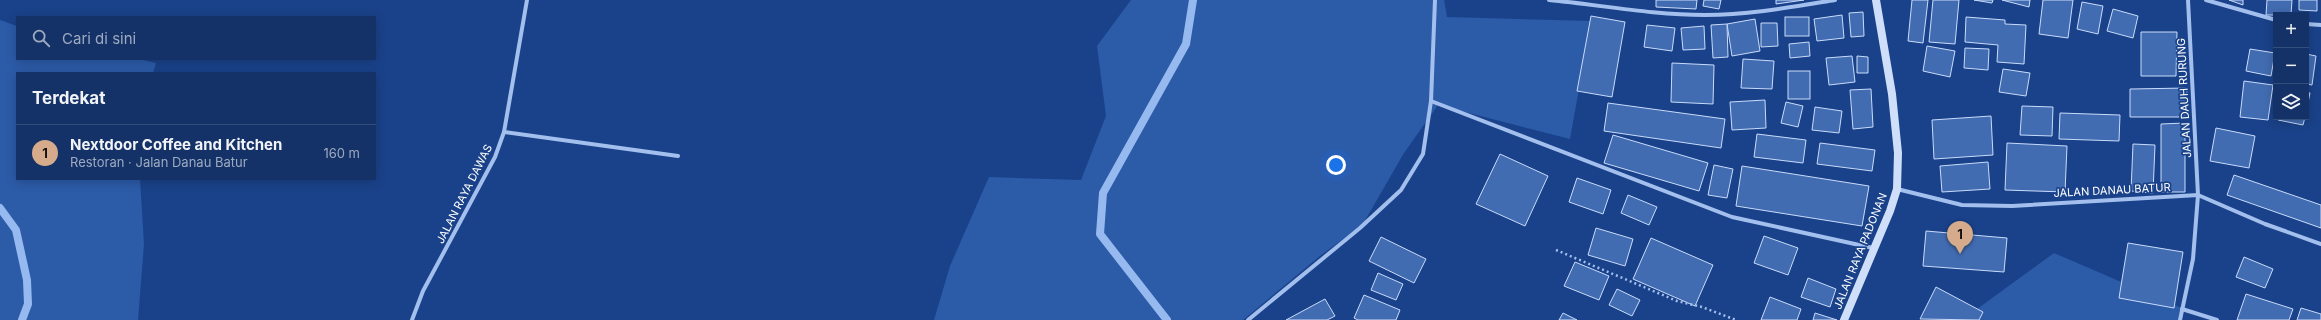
<!DOCTYPE html>
<html lang="id">
<meta charset="utf-8">
<style>
body{margin:0;font-family:Inter,sans-serif;background:#213e71;color:#f1f3f6}
.controls{position:absolute;right:12px;top:12px;display:grid;overflow:hidden;border-radius:0px;box-shadow:0 2px 10px #0003}
.controls button{width:36px;height:36px;display:grid;place-items:center;padding:0;border:0;border-bottom:1px solid #334d7c;background:#143268;color:#f1f3f6;font:20px sans-serif}
.you{position:absolute;left:1336px;top:165px;width:14px;height:14px;margin:-10px;border:3px solid #fff;border-radius:50%;background:#1a73e8;box-shadow:0 0 0 6px #1a73e833}
.badge{display:grid;place-items:center;width:26px;height:26px;border-radius:50%;background:#d6ab8b;color:#111;font-size:13px;font-weight:700}
.pin{position:absolute;translate:-50% -33px;filter:drop-shadow(0 1px 2px #0008)}
.pin::after{content:'';position:absolute;top:21px;width:14px;height:12px;background:inherit;clip-path:polygon(0 0,100% 0,50% 100%)}
.list{margin:0;padding:0;list-style:none}
h2{display:flex;justify-content:space-between;align-items:center;height:52px;margin:0;padding:0 16px;font-size:17px}
h2 small{font-size:13px;font-weight:400;color:#9daac0}
.list li{display:grid;grid-template-columns:26px 1fr auto;gap:12px;align-items:center;box-sizing:border-box;height:56px;padding:0 16px;border-top:1px solid #334d7c}
.list b{display:block;font-size:15px;white-space:nowrap}
.list p{margin:0;font-size:13px;white-space:nowrap;color:#9daac0}
.list em{font-size:13px;font-style:normal;color:#9daac0}
.icon{flex:none;width:22px;height:22px;fill:none;stroke:currentColor;stroke-width:2;stroke-linecap:round;stroke-linejoin:round}
.map{position:relative;flex:none;width:2321px;height:320px;overflow:hidden}
.search{position:absolute;background:#143268;box-shadow:0 2px 10px #0003;left:16px;top:16px;width:360px;height:44px;display:flex;align-items:center;gap:10px;box-sizing:border-box;padding:0 14px;border-radius:0px;color:#9daac0;font-size:15px}
.panel{position:absolute;background:#143268;box-shadow:0 2px 10px #0003;left:16px;top:72px;width:360px;height:108px;border-radius:0px}
.map>svg:first-child{display:block}
</style>
<div class="map">
<svg width="2321" height="320" viewBox="0 0 2321 320">
<rect width="100%" height="100%" fill="#1a428a"/>
<g fill="#2c5ba8">
<polygon points="1131,0 1444,0 1447,17 1591,21 1570,139 1438,105 1404,153 1363,224 1320,256 1243,320 934,320 950,266 989,177 1081,180 1106,116 1097,46"/>
<polygon points="0,20 17,26 17,59 139,59 156,63 153,73 17,73 17,179 140,179 144,244 138,320 0,320"/>
<polygon points="2054,253 2184,309 2182,320 1967,320 1973,312"/>
</g>
<g fill="none" stroke-linecap="round" stroke-linejoin="round">
<g stroke="#96b9ef" stroke-width="8">
<polyline points="0,208 16,230 27,280 28,304 22,320"/>
<polyline points="1167,320 1100,234 1103,193 1186,44 1193,0"/>
</g>
</g>
<g fill="#426cb2" stroke="#c9dbfa">
<polygon points="1656,0 1697,0 1696,9 1656,7"/>
<polygon points="1704,0 1721,0 1719,9 1703,6"/>
<polygon points="1776,0 1804,0 1776,4"/>
<polygon points="1912,0 1928,0 1923,43 1908,41"/>
<polygon points="1933,0 1959,0 1955,44 1929,42"/>
<polygon points="1974,0 1993,0 1992,3"/>
<polygon points="2002,0 2030,0 2029,7"/>
<polygon points="2043,0 2073,0 2068,38 2039,34"/>
<polygon points="2229,0 2243,0 2243,5"/>
<polygon points="2267,0 2292,0 2291,15 2266,15"/>
<polygon points="2299,0 2317,0 2317,11 2299,10"/>
<polygon points="2082,2 2103,6 2098,34 2077,29"/>
<polygon points="2113,9 2138,16 2133,38 2107,31"/>
<polygon points="1863,12 1864,36 1851,37 1849,13"/>
<polygon points="1842,15 1844,38 1817,41 1814,19"/>
<polygon points="1591,16 1625,22 1612,97 1577,91"/>
<rect x="1785" y="17" width="24" height="19"/>
<polygon points="1966,17 2005,20 2005,24 2026,25 2024,64 1997,62 1998,45 1965,42"/>
<polygon points="1755,19 1760,51 1732,56 1727,24"/>
<polygon points="1761,23 1777,23 1778,46 1761,47"/>
<polygon points="1727,24 1728,57 1713,58 1711,25"/>
<polygon points="1647,25 1675,28 1672,51 1644,47"/>
<polygon points="1704,26 1705,49 1683,50 1681,28"/>
<polygon points="2141,32 2177,32 2176,76 2141,76"/>
<polygon points="1809,42 1810,56 1790,58 1789,44"/>
<polygon points="1927,46 1955,51 1950,77 1923,71"/>
<polygon points="1965,48 1989,49 1988,70 1964,68"/>
<polygon points="2250,49 2275,53 2271,76 2246,71"/>
<polygon points="2306,54 2316,56 2312,85 2306,84"/>
<polygon points="1852,56 1855,82 1829,85 1826,58"/>
<polygon points="1857,56 1868,57 1868,73 1857,73"/>
<polygon points="1743,59 1774,61 1772,89 1741,88"/>
<polygon points="1672,63 1714,65 1713,104 1671,102"/>
<polygon points="2003,69 2030,73 2026,96 1999,92"/>
<rect x="1788" y="71" width="22" height="28"/>
<polygon points="2244,81 2273,85 2268,120 2240,117"/>
<polygon points="2187,88 2187,117 2130,117 2130,89"/>
<polygon points="1871,89 1873,127 1853,129 1850,90"/>
<polygon points="2306,92 2310,93 2306,112"/>
<polygon points="1765,100 1766,128 1732,130 1730,102"/>
<polygon points="1786,102 1803,106 1798,127 1781,123"/>
<polygon points="1608,103 1725,119 1721,148 1604,131"/>
<polygon points="2022,106 2053,107 2052,136 2020,135"/>
<polygon points="1815,107 1842,111 1839,133 1812,130"/>
<polygon points="2060,113 2120,115 2119,141 2059,139"/>
<polygon points="1991,116 1993,155 1934,159 1932,120"/>
<polygon points="2279,117 2305,117 2303,125 2278,120"/>
<polygon points="2185,123 2185,192 2161,192 2161,124"/>
<polygon points="2216,128 2255,136 2249,168 2210,161"/>
<polygon points="1757,134 1806,140 1803,163 1754,157"/>
<polygon points="1613,135 1708,163 1699,191 1604,163"/>
<polygon points="1820,143 1875,150 1872,171 1817,164"/>
<polygon points="2007,143 2067,146 2065,192 2005,190"/>
<polygon points="2133,144 2155,145 2153,193 2131,191"/>
<polygon points="1500,154 1548,176 1525,226 1476,204"/>
<polygon points="1988,162 1990,189 1942,192 1940,166"/>
<polygon points="1714,165 1733,169 1727,198 1708,195"/>
<polygon points="1742,166 1869,186 1862,226 1736,206"/>
<polygon points="2234,175 2321,205 2321,228 2227,195"/>
<polygon points="1577,178 1611,190 1603,214 1569,202"/>
<polygon points="1628,195 1657,207 1649,225 1621,213"/>
<polygon points="1596,228 1633,239 1625,266 1588,255"/>
<polygon points="1926,231 2007,238 2004,272 1923,266"/>
<polygon points="1764,236 1798,248 1788,275 1754,263"/>
<polygon points="1381,237 1426,259 1414,283 1369,261"/>
<polygon points="1651,238 1713,265 1695,306 1633,279"/>
<polygon points="2128,243 2183,252 2174,308 2119,298"/>
<polygon points="2244,257 2273,269 2265,288 2236,277"/>
<polygon points="1575,262 1609,276 1599,300 1564,286"/>
<polygon points="1378,273 1403,284 1396,300 1371,290"/>
<polygon points="1808,278 1836,289 1830,307 1801,297"/>
<polygon points="1936,287 1983,312 1979,320 1920,319"/>
<polygon points="1617,289 1640,300 1632,316 1609,305"/>
<polygon points="2246,294 2293,309 2289,320 2237,320"/>
<polygon points="1364,295 1400,310 1396,320 1358,320 1354,318"/>
<polygon points="1770,297 1801,309 1797,320 1761,320"/>
<polygon points="1325,299 1335,316 1327,320 1286,320"/>
<polygon points="2301,308 2321,314 2321,320 2297,320"/>
<polygon points="1563,313 1577,320 1559,320"/>
<polygon points="1815,313 1837,320 1813,320"/>
</g>
<g fill="none" stroke-linecap="round" stroke-linejoin="round">
<polyline stroke="#a3bfed" stroke-width="2.5" stroke-dasharray="2 3" stroke-linecap="butt" points="1556,250 1677,301 1702,307 1736,320"/>
<g stroke="#a3bfed" stroke-width="4">
<path d="M 1549,0 C 1601,5 1653,15 1705,15 C 1748,15 1792,7 1835,0"/>
<polyline points="2206,0 2276,20"/>
<polyline points="2306,24 2321,25"/>
<polyline points="1431,101 1732,217 1873,248"/>
<polyline points="504,132 678,156"/>
<polyline points="1897,189 1962,205 2012,206 2198,195 2265,224 2321,244"/>
<polyline points="2182,309 2217,320"/>
<polyline points="412,320 423,291 495,157 504,132 527,0"/>
<polyline points="1248,320 1360,228 1401,190 1423,154 1431,101 1435,0"/>
<polyline points="2180,320 2193,259 2198,195 2188,0"/>
</g>
<polyline stroke="#d0dff9" stroke-width="8" points="1844,320 1890,211 1897,189 1898,153 1892,94 1876,0"/>
</g>
<g text-anchor="middle" dominant-baseline="central" stroke-width="3.5" stroke-linejoin="round" paint-order="stroke">
<g font-size="11" fill="#fff" stroke="#1a428a">
<text transform="translate(2184 98) rotate(-93)">JALAN DAUH RURUNG</text>
<text transform="translate(2112 190) rotate(-3)">JALAN DANAU BATUR</text>
<text transform="translate(464 194) rotate(-63)">JALAN RAYA DAWAS</text>
<text transform="translate(1860 251) rotate(-68)">JALAN RAYA PADONAN</text>
</g>
</g>
</svg>
<div class="controls">
<button>+</button>
<button>−</button>
<button><svg class="icon" aria-label="layers" viewBox="0 0 24 24"><path d="M12 4l9 5-9 5-9-5zM3 14l9 5 9-5"/></svg></button>
</div>
<div class="you"></div>
<div class="pin badge" style="left:1960px;top:254px">1</div>
<div class="search"><svg class="icon" aria-label="search" viewBox="0 0 24 24"><circle cx="10" cy="10" r="6"/><path d="M15 15l6 6"/></svg>Cari di sini</div>
<section class="panel">
<h2>Terdekat<small></small></h2>
<ul class="list">
<li><span class="badge">1</span><div><b>Nextdoor Coffee and Kitchen</b><p>Restoran · Jalan Danau Batur</p></div><em>160 m</em></li>
</ul>
</section>
</div>
